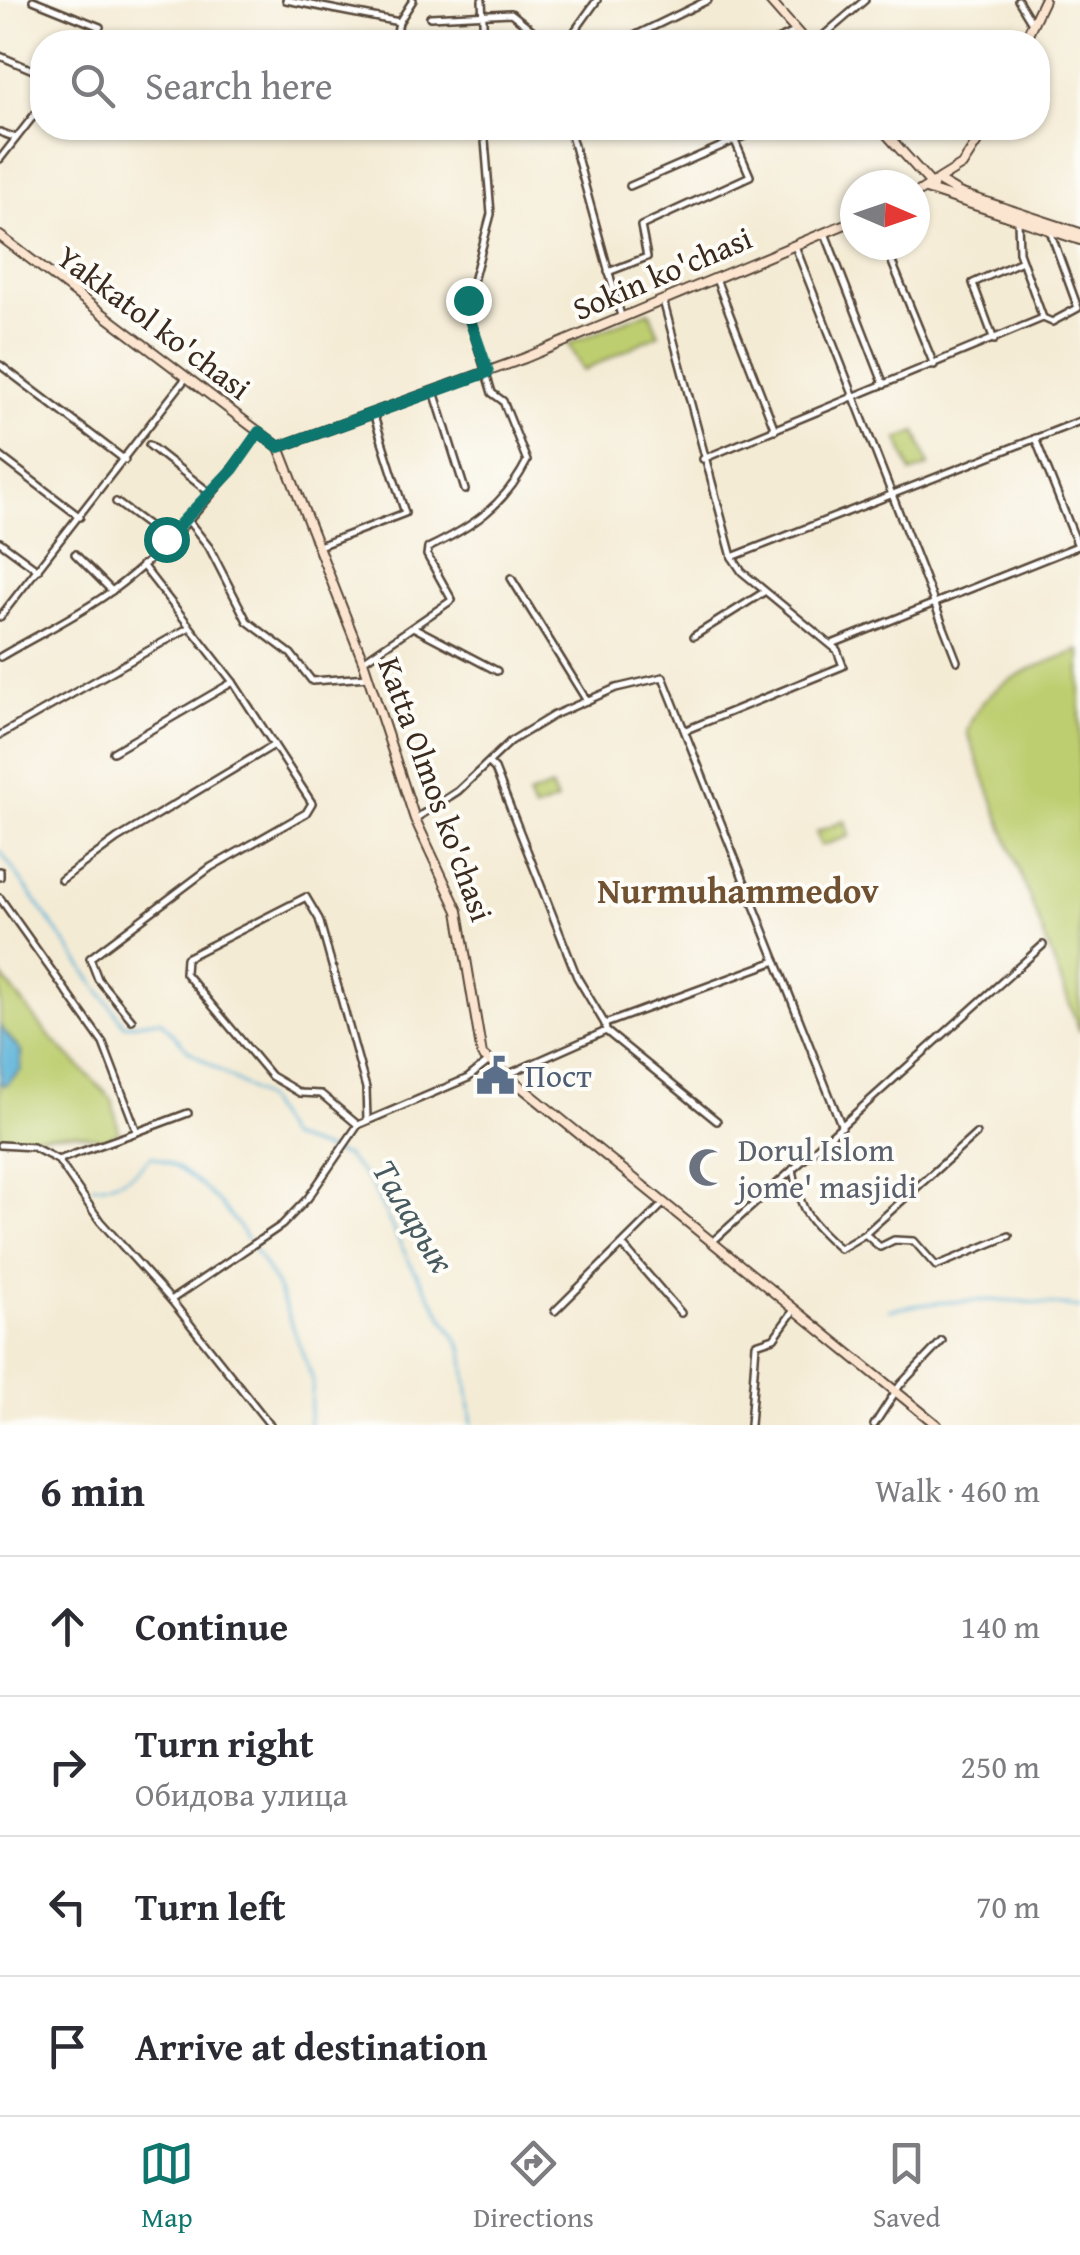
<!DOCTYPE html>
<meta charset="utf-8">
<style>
body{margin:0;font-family:"Gentium Book Plus",serif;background:#f7f7f7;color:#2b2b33}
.compass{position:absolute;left:840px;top:170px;width:90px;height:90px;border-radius:50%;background:#fff;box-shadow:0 2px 8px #0004;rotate:92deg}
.stop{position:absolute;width:30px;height:30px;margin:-22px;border:8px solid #0f766e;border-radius:50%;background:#fff}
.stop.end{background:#0f766e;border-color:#fff;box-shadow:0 2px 10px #0008}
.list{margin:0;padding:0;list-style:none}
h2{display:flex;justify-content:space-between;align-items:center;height:130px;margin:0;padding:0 40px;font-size:42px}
h2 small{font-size:32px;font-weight:400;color:#7c7c81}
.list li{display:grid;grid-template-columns:65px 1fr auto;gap:30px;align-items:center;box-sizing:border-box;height:140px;padding:0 40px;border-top:2px solid #e1e1e2}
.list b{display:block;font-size:38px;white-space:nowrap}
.list p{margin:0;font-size:32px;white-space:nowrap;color:#7c7c81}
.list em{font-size:32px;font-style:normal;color:#7c7c81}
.icon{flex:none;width:55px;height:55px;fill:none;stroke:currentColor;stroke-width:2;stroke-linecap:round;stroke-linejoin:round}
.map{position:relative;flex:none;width:1080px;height:1425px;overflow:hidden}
.search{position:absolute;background:#fff;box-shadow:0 2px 8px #0004;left:30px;right:30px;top:30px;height:110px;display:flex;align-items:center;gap:25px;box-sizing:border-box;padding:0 35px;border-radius:40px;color:#7c7c81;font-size:38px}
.sheet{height:690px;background:#fff}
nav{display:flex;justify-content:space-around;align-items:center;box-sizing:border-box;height:140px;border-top:2px solid #e1e1e2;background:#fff;font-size:28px;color:#7c7c81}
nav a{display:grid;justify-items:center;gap:5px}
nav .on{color:#0f766e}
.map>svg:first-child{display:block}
</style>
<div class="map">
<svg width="1080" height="1425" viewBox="0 0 1080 1425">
<rect width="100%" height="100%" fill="#fdfcf7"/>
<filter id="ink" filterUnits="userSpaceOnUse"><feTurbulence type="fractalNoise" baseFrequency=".01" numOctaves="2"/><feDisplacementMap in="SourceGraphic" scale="20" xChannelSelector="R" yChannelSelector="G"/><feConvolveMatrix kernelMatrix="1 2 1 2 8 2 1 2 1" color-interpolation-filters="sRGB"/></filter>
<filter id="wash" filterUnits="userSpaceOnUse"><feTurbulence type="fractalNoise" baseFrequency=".0048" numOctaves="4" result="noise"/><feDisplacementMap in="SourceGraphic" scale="40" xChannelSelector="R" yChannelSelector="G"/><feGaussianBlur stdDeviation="2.25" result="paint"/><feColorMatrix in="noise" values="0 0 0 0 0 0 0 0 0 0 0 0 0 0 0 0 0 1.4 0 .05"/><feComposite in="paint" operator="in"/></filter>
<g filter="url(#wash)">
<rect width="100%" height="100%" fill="#f4ebd4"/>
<g fill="#bdce70" stroke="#7c7c47" stroke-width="2.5">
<polygon points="649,311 659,334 583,371 568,344"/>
<polygon points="916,432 929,466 911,473 898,439"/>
<path d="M 1080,650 L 1080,1032 L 967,732 C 982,681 1036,667 1080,650 Z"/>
<polygon points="551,787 557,801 534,810 528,796"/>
<polygon points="845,821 850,836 821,846 816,832"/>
<polygon points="0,974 51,1038 112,1099 119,1131 106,1140 75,1133 0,1138 0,1084 7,1084 21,1069 21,1052 0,1026"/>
</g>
<polygon fill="#5bb2d8" stroke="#4b6e7b" stroke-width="2.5" points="0,1026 21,1052 21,1070 6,1085 0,1084"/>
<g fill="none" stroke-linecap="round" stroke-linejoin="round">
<g stroke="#5bb2d8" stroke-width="2.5">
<polyline points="0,851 124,1025 160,1020 189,1051 265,1099 288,1138 346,1156 370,1183 409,1261 463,1350 472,1425"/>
<path d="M 93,1186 C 119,1185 135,1175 151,1156 C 188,1167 227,1207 247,1239"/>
<polyline points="254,1249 277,1286 313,1380 309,1425"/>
<path d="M 889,1310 C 955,1297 1013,1298 1080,1308"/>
</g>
</g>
</g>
<g filter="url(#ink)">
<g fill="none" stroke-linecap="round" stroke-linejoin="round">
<defs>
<g id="street">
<polyline points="33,0 100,27 91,42"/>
<polyline points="286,0 399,22"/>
<polyline points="482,0 484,42"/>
<polyline points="1018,0 1032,23"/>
<polyline points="430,17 511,13 547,42"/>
<polyline points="395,42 399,22 413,0"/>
<polyline points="549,42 572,35 597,0"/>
<polyline points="630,42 630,38 708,0"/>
<polyline points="772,42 797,31"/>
<polyline points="816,42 865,0"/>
<polyline points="0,56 42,74"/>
<polyline points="569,128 621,316"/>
<polyline points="0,132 16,138"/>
<polyline points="0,159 42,105"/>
<polyline points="630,186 763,128"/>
<polyline points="825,233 884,385"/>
<polyline points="885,245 934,365"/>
<polyline points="795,246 957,661"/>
<polyline points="608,272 647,257 641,226 750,176 735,141"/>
<polyline points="716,279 775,430"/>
<polyline points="663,300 732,557 742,572 837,650 843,666 686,730"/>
<polyline points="1043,318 1052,322 1078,308 1050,231"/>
<polyline points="994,340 973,283 1022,261"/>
<polyline points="0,365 125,460"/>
<polyline points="434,391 465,490"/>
<polyline points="1035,438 1078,546"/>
<polyline points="149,445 210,493"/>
<polyline points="0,456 80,517"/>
<polyline points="703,459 1043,318 1019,252 1018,221"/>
<polyline points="116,502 166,539"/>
<polyline points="186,518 209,547 247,621 291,654 312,681 368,677"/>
<polyline points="0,542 38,570"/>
<polyline points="319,546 405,513 373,413"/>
<polyline points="75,554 112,591"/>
<polyline points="732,557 1080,421"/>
<polyline points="511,578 587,701"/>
<polyline points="0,617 186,378"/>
<polyline points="413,627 497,671"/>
<polyline points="694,636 764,592"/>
<polyline points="832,644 1080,545"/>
<path d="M 0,657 C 37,635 78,616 113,590 C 166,551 222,486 259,432"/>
<path d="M 363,661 L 452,600 L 427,555 L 428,548 C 472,527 504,506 527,461 L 503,401 L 492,393 L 470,320 L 468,300 L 491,214 L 484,128"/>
<polyline points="0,735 188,628"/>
<polyline points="113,752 233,682"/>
<polyline points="489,763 495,769 577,977 605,1024 776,961"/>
<polyline points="415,819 458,791 511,741 554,715 616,688 663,677 842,1127"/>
<polyline points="0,871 0,877"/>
<polyline points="61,880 117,839 274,745"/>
<polyline points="0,898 103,1043 137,1132 58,1160"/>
<polyline points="132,1020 98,979 90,958 211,867 306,813 312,803 233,682 142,565"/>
<polyline points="605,1024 606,1031 717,1121"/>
<polyline points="509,1074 606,1031"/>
<polyline points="358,1125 321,1094 300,1093 271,1076 185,973 186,958 306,897 319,919 366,1088 367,1120"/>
<polyline points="137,1132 188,1113"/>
<polyline points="0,1145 33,1147 58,1160 100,1221 171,1300 270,1425"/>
<path d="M 793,1169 C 800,1211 808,1221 840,1249 L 865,1234 L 976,1134"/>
<polyline points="865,1234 880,1247 894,1240 914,1241 936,1266 1009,1236"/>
<polyline points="712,1242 1043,945"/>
<polyline points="623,1246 681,1313"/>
<polyline points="171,1300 282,1225 308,1198 358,1125 468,1078 489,1061"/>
<polyline points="555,1311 663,1204"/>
<polyline points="750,1425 756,1344 774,1338 794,1310"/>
<polyline points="874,1425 900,1385 942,1341"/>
</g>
<g id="secondary">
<polyline points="769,0 806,42"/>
<polyline points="1024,42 1044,0"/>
<polyline points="881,128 933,186"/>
<polyline points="940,182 959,193 1080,233"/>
<polyline points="926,189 1080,240"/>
<polyline points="915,194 962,165 986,128"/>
<polyline points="0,236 279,447"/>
<polyline points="279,447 363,661 415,819 458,911 482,1055 937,1425"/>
<polyline points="279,447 525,358 855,220"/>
</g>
</defs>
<use href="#street" stroke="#574739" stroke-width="10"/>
<use href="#secondary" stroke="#574739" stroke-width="12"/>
<use href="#street" stroke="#fff" stroke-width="5"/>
<use href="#secondary" stroke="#fce5d0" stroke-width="8"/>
</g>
</g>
<g fill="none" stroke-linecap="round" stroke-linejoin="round" filter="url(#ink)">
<polyline stroke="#0f766e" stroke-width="12" points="166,539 233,469 259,432 279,447 488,372 470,320 468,300"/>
</g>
<defs>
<symbol id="civic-bare" viewBox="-9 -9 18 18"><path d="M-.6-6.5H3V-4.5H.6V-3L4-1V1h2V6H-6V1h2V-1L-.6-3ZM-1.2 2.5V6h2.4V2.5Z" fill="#5c6f8a" stroke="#fdfcf7" stroke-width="2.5" paint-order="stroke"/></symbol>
<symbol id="mosque-bare" viewBox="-9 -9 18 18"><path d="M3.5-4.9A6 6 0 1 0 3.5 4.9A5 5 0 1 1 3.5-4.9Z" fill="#6b7280" stroke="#fdfcf7" stroke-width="2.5" paint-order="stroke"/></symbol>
</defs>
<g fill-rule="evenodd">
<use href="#civic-bare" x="468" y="1048" width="55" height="55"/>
<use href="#mosque-bare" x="680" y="1140" width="55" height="55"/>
</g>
<g text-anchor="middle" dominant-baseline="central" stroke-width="8" stroke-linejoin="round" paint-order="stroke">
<g font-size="32" fill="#3b2a1e" stroke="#fdfcf7">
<text transform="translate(662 273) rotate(-23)">Sokin ko'chasi</text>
<text transform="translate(154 322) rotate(37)">Yakkatol ko'chasi</text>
<text transform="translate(436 789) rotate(70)">Katta Olmos ko'chasi</text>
</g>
<g font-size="32" fill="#4e5e75" stroke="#fdfcf7" text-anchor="start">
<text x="525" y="1075">Пост</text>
</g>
<g font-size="32" fill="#5b616d" stroke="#fdfcf7" text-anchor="start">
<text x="738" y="1149">Dorul Islom<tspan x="738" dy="37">jome' masjidi</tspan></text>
</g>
<g font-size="35" font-weight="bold" fill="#705232" stroke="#fdfcf7">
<text x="738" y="890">Nurmuhammedov</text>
</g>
<g font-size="35" font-style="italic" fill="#465a5f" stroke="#fdfcf7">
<text transform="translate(414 1216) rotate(59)">Таларык</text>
</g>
</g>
</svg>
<svg class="compass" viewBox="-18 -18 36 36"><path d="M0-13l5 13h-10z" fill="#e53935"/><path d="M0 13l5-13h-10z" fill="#7c7c81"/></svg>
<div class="stop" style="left:166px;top:539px"></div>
<div class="stop end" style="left:468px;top:300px"></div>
<div class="search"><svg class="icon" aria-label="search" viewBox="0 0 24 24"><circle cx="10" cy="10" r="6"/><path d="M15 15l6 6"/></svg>Search here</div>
</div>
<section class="sheet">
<h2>6 min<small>Walk · 460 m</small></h2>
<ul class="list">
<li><svg class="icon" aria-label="ahead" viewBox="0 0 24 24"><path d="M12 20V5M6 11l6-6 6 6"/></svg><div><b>Continue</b></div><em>140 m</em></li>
<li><svg class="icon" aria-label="right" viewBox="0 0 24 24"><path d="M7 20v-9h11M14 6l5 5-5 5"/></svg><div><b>Turn right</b><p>Обидова улица</p></div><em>250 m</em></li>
<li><svg class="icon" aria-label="left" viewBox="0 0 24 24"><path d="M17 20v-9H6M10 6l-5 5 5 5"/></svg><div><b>Turn left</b></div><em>70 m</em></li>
<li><svg class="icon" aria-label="arrive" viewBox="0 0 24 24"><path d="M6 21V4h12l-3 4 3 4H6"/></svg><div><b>Arrive at destination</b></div></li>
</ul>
</section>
<nav>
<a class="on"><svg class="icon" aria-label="map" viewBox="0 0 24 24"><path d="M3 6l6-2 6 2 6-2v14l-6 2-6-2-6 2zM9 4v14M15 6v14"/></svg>Map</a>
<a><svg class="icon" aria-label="directions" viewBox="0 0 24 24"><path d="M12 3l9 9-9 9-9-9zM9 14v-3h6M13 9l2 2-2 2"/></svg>Directions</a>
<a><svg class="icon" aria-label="saved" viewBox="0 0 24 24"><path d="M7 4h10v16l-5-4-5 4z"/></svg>Saved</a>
</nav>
